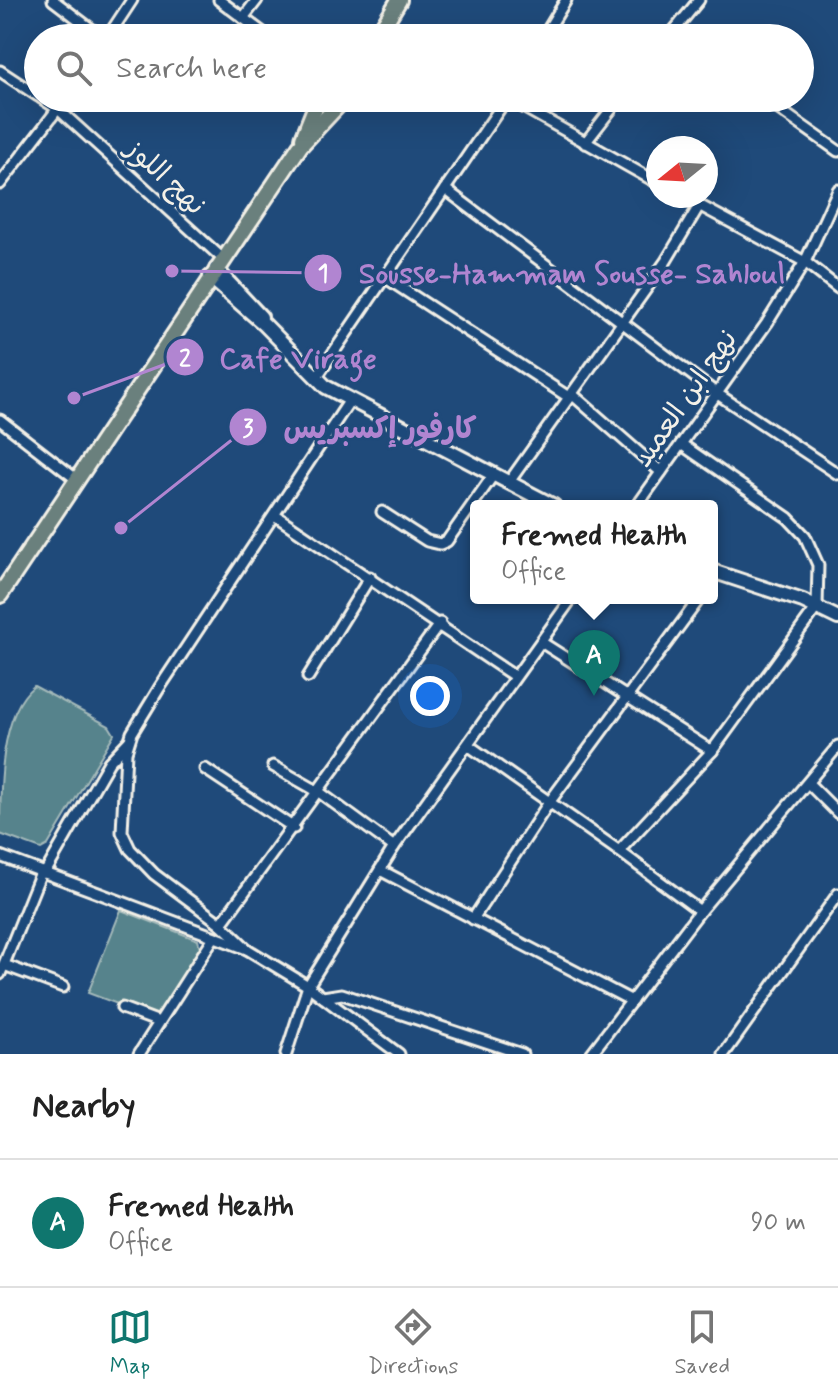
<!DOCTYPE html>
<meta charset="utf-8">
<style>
body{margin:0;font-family:Mynerve,"Playpen Sans Arabic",sans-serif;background:#f6f6f6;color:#222}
.compass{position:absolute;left:646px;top:136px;width:72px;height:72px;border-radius:50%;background:#fff;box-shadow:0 8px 32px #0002;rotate:252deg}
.you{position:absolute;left:430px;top:696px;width:28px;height:28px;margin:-20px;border:6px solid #fff;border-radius:50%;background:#1a73e8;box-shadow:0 0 0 12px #1a73e833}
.badge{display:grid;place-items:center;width:52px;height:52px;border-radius:50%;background:#0f766e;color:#fff;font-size:26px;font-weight:700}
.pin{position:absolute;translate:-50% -66px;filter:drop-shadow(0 2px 4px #0008)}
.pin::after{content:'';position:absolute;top:42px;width:28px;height:24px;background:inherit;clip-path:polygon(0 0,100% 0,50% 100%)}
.popup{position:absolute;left:470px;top:500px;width:248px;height:104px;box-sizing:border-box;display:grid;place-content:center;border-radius:8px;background:#fff;filter:drop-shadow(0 2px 6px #0005);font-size:26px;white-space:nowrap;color:#767676}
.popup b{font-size:30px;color:#222}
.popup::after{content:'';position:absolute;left:50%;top:100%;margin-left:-16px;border:16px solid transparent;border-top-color:#fff}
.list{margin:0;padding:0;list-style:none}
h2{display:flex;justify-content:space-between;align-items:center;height:104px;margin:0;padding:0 32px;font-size:34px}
h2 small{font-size:26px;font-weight:400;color:#767676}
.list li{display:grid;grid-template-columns:52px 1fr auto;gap:24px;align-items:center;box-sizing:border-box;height:128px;padding:0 32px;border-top:2px solid #e0e0e0}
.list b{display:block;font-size:30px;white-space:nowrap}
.list p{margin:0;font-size:26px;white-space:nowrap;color:#767676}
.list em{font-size:26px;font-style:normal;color:#767676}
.icon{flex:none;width:44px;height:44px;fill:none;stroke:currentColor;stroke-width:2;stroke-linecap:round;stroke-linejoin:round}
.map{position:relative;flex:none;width:838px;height:1054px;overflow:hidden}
.search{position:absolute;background:#fff;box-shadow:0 8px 32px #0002;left:24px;right:24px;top:24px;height:88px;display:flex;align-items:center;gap:20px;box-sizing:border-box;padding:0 28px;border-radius:44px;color:#767676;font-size:30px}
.sheet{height:232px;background:#fff}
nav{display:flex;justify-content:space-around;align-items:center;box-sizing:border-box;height:112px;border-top:2px solid #e0e0e0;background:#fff;font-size:22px;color:#767676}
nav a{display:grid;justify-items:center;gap:4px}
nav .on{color:#0f766e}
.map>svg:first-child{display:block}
</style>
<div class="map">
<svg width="838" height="1054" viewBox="0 0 838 1054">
<rect width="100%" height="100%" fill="#1f4a7a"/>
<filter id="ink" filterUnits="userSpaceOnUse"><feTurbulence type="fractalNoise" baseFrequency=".0125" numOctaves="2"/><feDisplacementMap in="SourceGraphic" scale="16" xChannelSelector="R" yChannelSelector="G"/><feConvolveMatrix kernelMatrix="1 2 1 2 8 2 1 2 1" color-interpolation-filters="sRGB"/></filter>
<g filter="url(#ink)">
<g fill="#56838c" stroke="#a5baba" stroke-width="2">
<path d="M 34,686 L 109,726 L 114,734 L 48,845 L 41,849 L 0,834 C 0,787 0,713 34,686 Z"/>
<polygon points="121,910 198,940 200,948 155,1018 88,993"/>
</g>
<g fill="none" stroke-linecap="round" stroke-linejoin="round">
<defs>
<g id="street">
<polyline points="53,0 103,38"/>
<polyline points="219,0 270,38"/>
<polyline points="243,18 257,0"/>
<polyline points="380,30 396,38"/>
<polyline points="107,38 132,0"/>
<polyline points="543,38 566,0"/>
<polyline points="668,38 699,0"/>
<polyline points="0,71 38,96"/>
<polyline points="41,98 58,109 223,259"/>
<polyline points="763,98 838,151"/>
<polyline points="585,143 620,98"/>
<polyline points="0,184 66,98"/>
<polyline points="445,189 716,393 838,474"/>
<polyline points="682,196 805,262 838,288"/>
<polyline points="386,278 570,398"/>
<polyline points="316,378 507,98 658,183"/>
<polyline points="573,395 661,472"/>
<polyline points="0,420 76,479"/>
<polyline points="681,444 788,518 805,536 818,565 817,607 712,751 619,851 700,911"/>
<polyline points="509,482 666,261 699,206"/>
<polyline points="637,506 767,323 805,262 838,190"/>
<polyline points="382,512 427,541 440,544 447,541 494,474"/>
<polyline points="276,516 514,676"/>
<polyline points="541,642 712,751"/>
<polyline points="308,677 370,577"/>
<polyline points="468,745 619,851"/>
<polyline points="273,766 319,792 394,847"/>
<polyline points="205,769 294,828"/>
<polyline points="809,784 838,813"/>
<polyline points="0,856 247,949 308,986 399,1054"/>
<polyline points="380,870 632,1001"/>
<polyline points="45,873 109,762 128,742"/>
<polyline points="473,919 548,804 700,598"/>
<polyline points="221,924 440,623"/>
<polyline points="247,949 221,924 154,874 130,849 122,832 126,752 132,733 160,687 350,400"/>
<polyline points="4,965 63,987"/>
<polyline points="0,974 41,872"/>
<polyline points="323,997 342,994 522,1054"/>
<polyline points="122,1008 159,1022"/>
<polyline points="139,1054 214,937"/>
<polyline points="286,1054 308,986 394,847 572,598"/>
<polyline points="591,1054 700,911 838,746"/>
<polyline points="724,1054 838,894"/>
</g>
<g id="secondary">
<polyline points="216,269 261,317"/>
<polyline points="210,277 264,324 326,387 554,506"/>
<polyline points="712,571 803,601 838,618"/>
</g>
<g id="primary">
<polyline points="376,38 399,0"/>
<polyline points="303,138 319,98"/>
<polyline points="0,595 300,146 342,101"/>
</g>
</defs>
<use href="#street" stroke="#f4f1e8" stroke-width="15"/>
<use href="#secondary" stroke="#f4f1e8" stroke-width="18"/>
<use href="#primary" stroke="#f4f1e8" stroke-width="20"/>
<use href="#street" stroke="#1f4a7a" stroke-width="9"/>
<use href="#secondary" stroke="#1f4a7a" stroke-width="12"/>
<use href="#primary" stroke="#6a807d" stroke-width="14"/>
</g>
</g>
<g text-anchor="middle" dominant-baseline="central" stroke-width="6" stroke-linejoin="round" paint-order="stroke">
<g font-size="28" fill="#f4f1e8" stroke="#1f4a7a">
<text transform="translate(165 178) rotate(43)">نهج اللوز</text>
<text transform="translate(686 399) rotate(-55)">نهج ابن العميد</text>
</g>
</g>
<path fill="none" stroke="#b185d1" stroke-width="3" d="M172 271L323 273M74 398L185 357M121 528L248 427"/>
<g fill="#b185d1" stroke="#1f4a7a" stroke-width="3">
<circle cx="172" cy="271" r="8"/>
<circle cx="74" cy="398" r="8"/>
<circle cx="121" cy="528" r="8"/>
<circle cx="323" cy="273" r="20"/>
<circle cx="185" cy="357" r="20"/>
<circle cx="248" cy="427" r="20"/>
</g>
<g font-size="24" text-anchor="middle" font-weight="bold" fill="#fff">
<text x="323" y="281">1</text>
<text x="185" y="366">2</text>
<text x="248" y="436">3</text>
</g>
<g font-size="30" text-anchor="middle" font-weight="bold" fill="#b185d1" stroke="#1f4a7a" stroke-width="6" stroke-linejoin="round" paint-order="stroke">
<text x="572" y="283">Sousse-Hammam Sousse- Sahloul</text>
<text x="298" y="368">Cafe Virage</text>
<text x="380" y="438">كارفور إكسبريس</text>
</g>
</svg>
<svg class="compass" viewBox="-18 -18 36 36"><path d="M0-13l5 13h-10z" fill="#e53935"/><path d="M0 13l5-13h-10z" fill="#767676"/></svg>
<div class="you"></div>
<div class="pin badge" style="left:594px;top:696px">A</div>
<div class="popup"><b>Fremed Health</b>Office</div>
<div class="search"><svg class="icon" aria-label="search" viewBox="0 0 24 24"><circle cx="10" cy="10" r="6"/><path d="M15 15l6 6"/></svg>Search here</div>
</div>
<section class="sheet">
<h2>Nearby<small></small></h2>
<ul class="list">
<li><span class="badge">A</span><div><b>Fremed Health</b><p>Office</p></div><em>90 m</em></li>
</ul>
</section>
<nav>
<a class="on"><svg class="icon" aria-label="map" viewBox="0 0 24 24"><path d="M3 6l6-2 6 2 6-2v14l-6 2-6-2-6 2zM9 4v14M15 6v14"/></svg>Map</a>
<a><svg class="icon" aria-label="directions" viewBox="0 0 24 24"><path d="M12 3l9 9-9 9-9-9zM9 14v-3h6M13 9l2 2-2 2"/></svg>Directions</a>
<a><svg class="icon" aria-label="saved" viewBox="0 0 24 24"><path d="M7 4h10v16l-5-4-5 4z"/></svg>Saved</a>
</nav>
